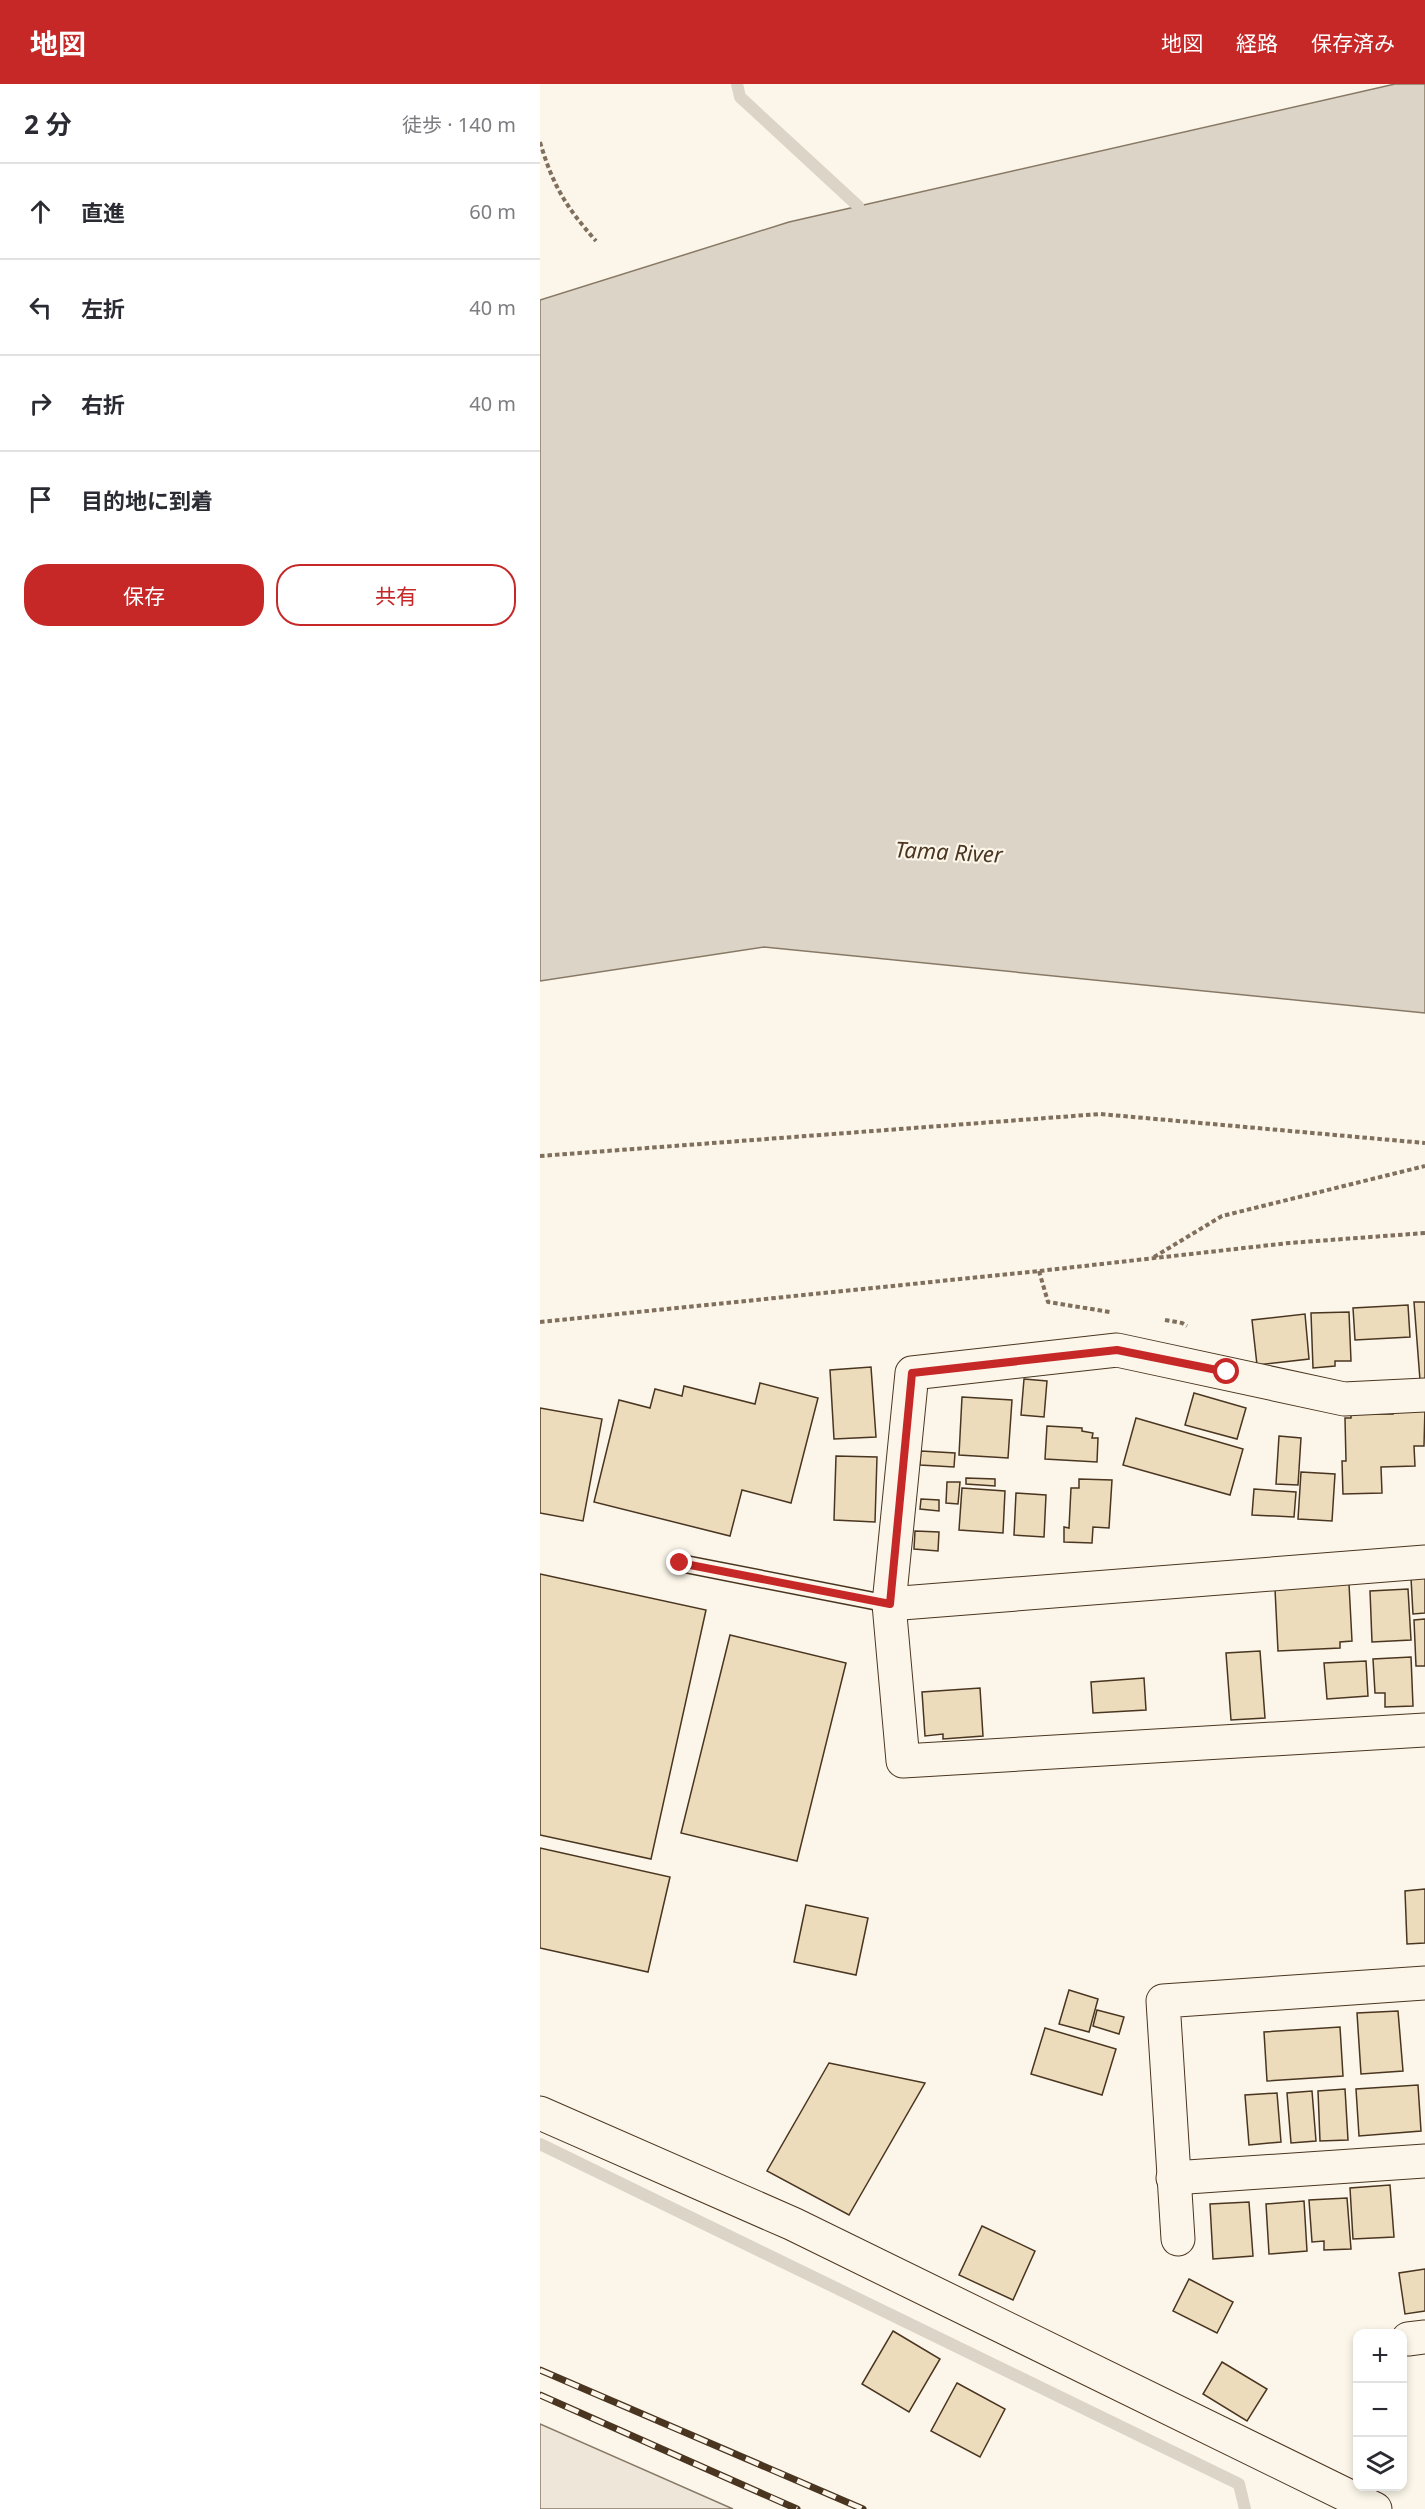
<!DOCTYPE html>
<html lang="ja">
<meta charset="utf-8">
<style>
body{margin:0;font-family:"Noto Sans","Noto Sans JP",sans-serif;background:#f7f7f7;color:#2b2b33}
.controls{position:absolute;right:18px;bottom:18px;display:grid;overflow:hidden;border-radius:12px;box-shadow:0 3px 9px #0003}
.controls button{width:54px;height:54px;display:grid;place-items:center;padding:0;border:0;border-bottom:2px solid #e1e1e2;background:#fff;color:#2b2b33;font:30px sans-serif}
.stop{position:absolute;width:18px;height:18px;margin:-14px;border:4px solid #c62828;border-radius:50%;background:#fff}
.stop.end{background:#c62828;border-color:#fff;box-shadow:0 2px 6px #0008}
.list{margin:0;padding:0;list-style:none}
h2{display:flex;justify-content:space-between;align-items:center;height:78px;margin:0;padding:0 24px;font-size:26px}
h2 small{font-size:20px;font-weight:400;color:#7c7c81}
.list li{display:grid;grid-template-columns:39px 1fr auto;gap:18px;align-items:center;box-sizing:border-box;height:96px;padding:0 24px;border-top:2px solid #e1e1e2}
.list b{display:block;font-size:22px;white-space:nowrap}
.list em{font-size:20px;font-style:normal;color:#7c7c81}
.actions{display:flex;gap:12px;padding:18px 24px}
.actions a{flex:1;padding:14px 0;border:2px solid #c62828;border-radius:24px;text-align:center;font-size:21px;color:#c62828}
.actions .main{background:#c62828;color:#fff}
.icon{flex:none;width:33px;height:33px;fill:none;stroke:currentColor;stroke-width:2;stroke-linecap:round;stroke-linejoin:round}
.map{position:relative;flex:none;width:885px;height:2425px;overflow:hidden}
header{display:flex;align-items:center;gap:36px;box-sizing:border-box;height:84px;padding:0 30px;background:#c62828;color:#fff}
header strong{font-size:28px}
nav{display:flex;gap:33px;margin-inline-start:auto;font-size:21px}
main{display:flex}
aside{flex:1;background:#fff}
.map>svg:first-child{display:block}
</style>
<header>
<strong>地図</strong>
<nav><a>地図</a><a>経路</a><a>保存済み</a></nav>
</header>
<main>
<aside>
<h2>2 分<small>徒歩 · 140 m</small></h2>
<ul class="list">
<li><svg class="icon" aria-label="ahead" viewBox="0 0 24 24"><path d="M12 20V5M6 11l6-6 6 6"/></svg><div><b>直進</b></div><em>60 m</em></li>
<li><svg class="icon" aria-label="left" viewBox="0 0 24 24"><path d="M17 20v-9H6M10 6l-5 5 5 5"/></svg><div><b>左折</b></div><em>40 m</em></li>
<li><svg class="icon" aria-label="right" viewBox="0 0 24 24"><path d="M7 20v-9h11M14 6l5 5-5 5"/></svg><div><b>右折</b></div><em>40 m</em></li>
<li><svg class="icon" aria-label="arrive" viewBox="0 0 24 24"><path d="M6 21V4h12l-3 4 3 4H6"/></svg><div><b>目的地に到着</b></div></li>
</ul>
<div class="actions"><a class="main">保存</a><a>共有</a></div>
</aside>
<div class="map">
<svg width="885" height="2425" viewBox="0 0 885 2425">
<rect width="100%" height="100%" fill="#fbf6e9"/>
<polygon fill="#ede6d9" stroke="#887966" stroke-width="1.5" points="0,2340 193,2425 0,2425"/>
<polygon fill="#dcd4c6" stroke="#887966" stroke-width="1.5" points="855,0 885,0 885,929 224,863 0,897 0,216 249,138"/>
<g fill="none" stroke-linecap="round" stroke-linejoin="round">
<g stroke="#dcd4c6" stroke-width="12">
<polyline points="197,0 200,13 318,122 322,138"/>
<polyline points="0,2060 699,2400 705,2425"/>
</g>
</g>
<g fill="#ecdcbc" stroke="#4a3520" stroke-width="1.5">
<polygon points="874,1218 885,1218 885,1295 880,1296"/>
<polygon points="868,1221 870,1253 815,1256 813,1224"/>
<polygon points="809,1228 811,1277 795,1277 795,1282 773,1284 771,1229"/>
<polygon points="765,1230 769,1275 717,1281 712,1236"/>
<polygon points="331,1283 336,1353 294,1355 290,1286"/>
<polygon points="484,1295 507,1297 504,1333 481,1331"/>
<polygon points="220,1299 278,1314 251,1419 202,1406 190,1452 54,1418 79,1316 110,1324 115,1305 142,1312 144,1302 215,1320"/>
<polygon points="654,1309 706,1324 697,1355 645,1341"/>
<polygon points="422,1313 472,1316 468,1374 419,1371"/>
<polygon points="835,1323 836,1330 853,1330 852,1324 885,1323 884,1362 874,1362 875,1382 841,1383 842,1409 803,1410 802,1377 806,1377 805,1334 811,1334 811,1324"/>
<polygon points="0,1324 62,1335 43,1437 0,1429"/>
<polygon points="596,1334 703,1365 690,1411 583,1381"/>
<polygon points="507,1342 542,1344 542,1347 553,1349 552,1354 558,1354 557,1378 505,1375"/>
<polygon points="739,1352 761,1354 758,1401 736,1400"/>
<polygon points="381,1367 415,1369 414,1383 380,1381"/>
<polygon points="296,1372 337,1373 335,1438 294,1436"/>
<polygon points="761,1388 795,1390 792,1437 758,1435"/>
<polygon points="426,1394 455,1395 455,1402 426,1400"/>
<polygon points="539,1395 572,1396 569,1444 553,1443 552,1459 524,1458 524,1443 529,1444 531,1404 539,1404"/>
<polygon points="407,1398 420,1398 418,1420 406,1419"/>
<polygon points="422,1404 465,1407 463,1449 419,1446"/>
<polygon points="714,1405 756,1408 754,1433 712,1431"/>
<polygon points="476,1409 506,1411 504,1453 474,1451"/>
<polygon points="381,1415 399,1416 399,1427 380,1425"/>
<polygon points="375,1447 399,1448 398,1467 374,1465"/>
<polygon points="0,1490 166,1526 111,1775 0,1751"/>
<polygon points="885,1493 885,1529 873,1530 871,1494"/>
<polygon points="809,1500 812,1557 800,1558 800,1564 738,1567 735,1505"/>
<polygon points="868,1505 871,1556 832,1558 830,1507"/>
<polygon points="885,1535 885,1582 876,1582 874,1536"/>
<polygon points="190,1551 306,1579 257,1777 141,1749"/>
<polygon points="720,1567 725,1634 691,1636 686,1569"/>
<polygon points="871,1573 873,1622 845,1623 845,1609 835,1609 833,1575"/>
<polygon points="826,1577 828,1612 787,1615 784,1579"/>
<polygon points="604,1594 606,1626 553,1629 551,1598"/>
<polygon points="440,1604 443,1652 403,1655 403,1650 385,1652 382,1608"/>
<polygon points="0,1764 130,1793 108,1888 0,1864"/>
<polygon points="885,1805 885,1859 867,1860 865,1807"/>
<polygon points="266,1821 328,1834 316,1891 254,1878"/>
<polygon points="529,1906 558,1915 549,1948 519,1940"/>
<polygon points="557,1926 584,1933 579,1950 553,1942"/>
<polygon points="858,1927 863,1987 821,1990 817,1929"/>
<polygon points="800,1943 803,1992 727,1997 724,1948"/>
<polygon points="505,1944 576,1965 562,2011 491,1990"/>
<polygon points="289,1979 385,1999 309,2131 227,2087"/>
<polygon points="878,2001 881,2047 819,2052 816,2005"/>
<polygon points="805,2005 808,2056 780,2057 778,2007"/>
<polygon points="772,2007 776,2057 751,2059 747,2009"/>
<polygon points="737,2009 741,2058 709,2061 705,2011"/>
<polygon points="850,2101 854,2153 813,2155 810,2104"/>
<polygon points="807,2114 811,2165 784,2166 784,2157 772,2158 769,2116"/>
<polygon points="764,2117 767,2167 729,2170 726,2120"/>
<polygon points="709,2118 713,2172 673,2175 670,2120"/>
<polygon points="442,2142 495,2167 473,2216 419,2191"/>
<polygon points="885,2185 885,2227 865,2230 859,2189"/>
<polygon points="649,2195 693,2218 677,2249 633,2227"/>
<polygon points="353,2247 400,2275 369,2328 322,2300"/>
<polygon points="682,2278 727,2305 707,2337 663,2310"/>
<polygon points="417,2299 465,2325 440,2373 391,2347"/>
</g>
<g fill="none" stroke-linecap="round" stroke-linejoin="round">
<defs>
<polyline id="lane" points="140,1479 349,1520"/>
<g id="street">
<polyline points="885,1311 804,1315 577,1266 372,1289 349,1520 363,1677 885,1646"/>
<polyline points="349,1520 885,1478"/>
<polyline points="0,2029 253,2140 835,2425"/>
<polyline points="633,2094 885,2077"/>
<polyline points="638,2155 623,1917 885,1899"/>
<polyline points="868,2255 885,2253"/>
</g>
</defs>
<use href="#lane" stroke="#4a3520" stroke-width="19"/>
<use href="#street" stroke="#4a3520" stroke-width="35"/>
<g stroke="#7f6f5c" stroke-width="4" stroke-dasharray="4.5 3" stroke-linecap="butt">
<path d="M 0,58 C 13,102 26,123 56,157"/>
<polyline points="0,1072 560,1030 885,1059"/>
<polyline points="614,1173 682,1132 885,1082"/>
<polyline points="499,1187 508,1218 570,1228"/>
<polyline points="625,1236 642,1239 647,1242"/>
<polyline points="0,1238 499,1187 749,1159 885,1149"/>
</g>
<use href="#lane" stroke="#fbf6e9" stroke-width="16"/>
<use href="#street" stroke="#fbf6e9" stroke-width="33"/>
<defs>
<g id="rail">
<polyline points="0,2286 323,2425"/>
<polyline points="0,2311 257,2425"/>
</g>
</defs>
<use href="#rail" stroke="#4a3520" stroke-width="7"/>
<use href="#rail" stroke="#fbf6e9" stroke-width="4.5" stroke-dasharray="14" stroke-linecap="butt"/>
</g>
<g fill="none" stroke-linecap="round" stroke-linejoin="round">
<polyline stroke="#c62828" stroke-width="8" points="140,1479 350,1520 372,1289 577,1266 687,1288"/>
</g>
<g text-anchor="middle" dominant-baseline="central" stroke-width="4.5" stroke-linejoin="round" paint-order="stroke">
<g font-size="22" font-style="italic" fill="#4a3520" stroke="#fbf6e9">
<text transform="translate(409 767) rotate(3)">Tama River</text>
</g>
</g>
</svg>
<div class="controls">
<button>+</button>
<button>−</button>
<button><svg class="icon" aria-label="layers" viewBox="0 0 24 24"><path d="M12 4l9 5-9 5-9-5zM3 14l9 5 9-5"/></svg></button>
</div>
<div class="stop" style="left:687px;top:1288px"></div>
<div class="stop end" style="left:140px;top:1479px"></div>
</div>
</main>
